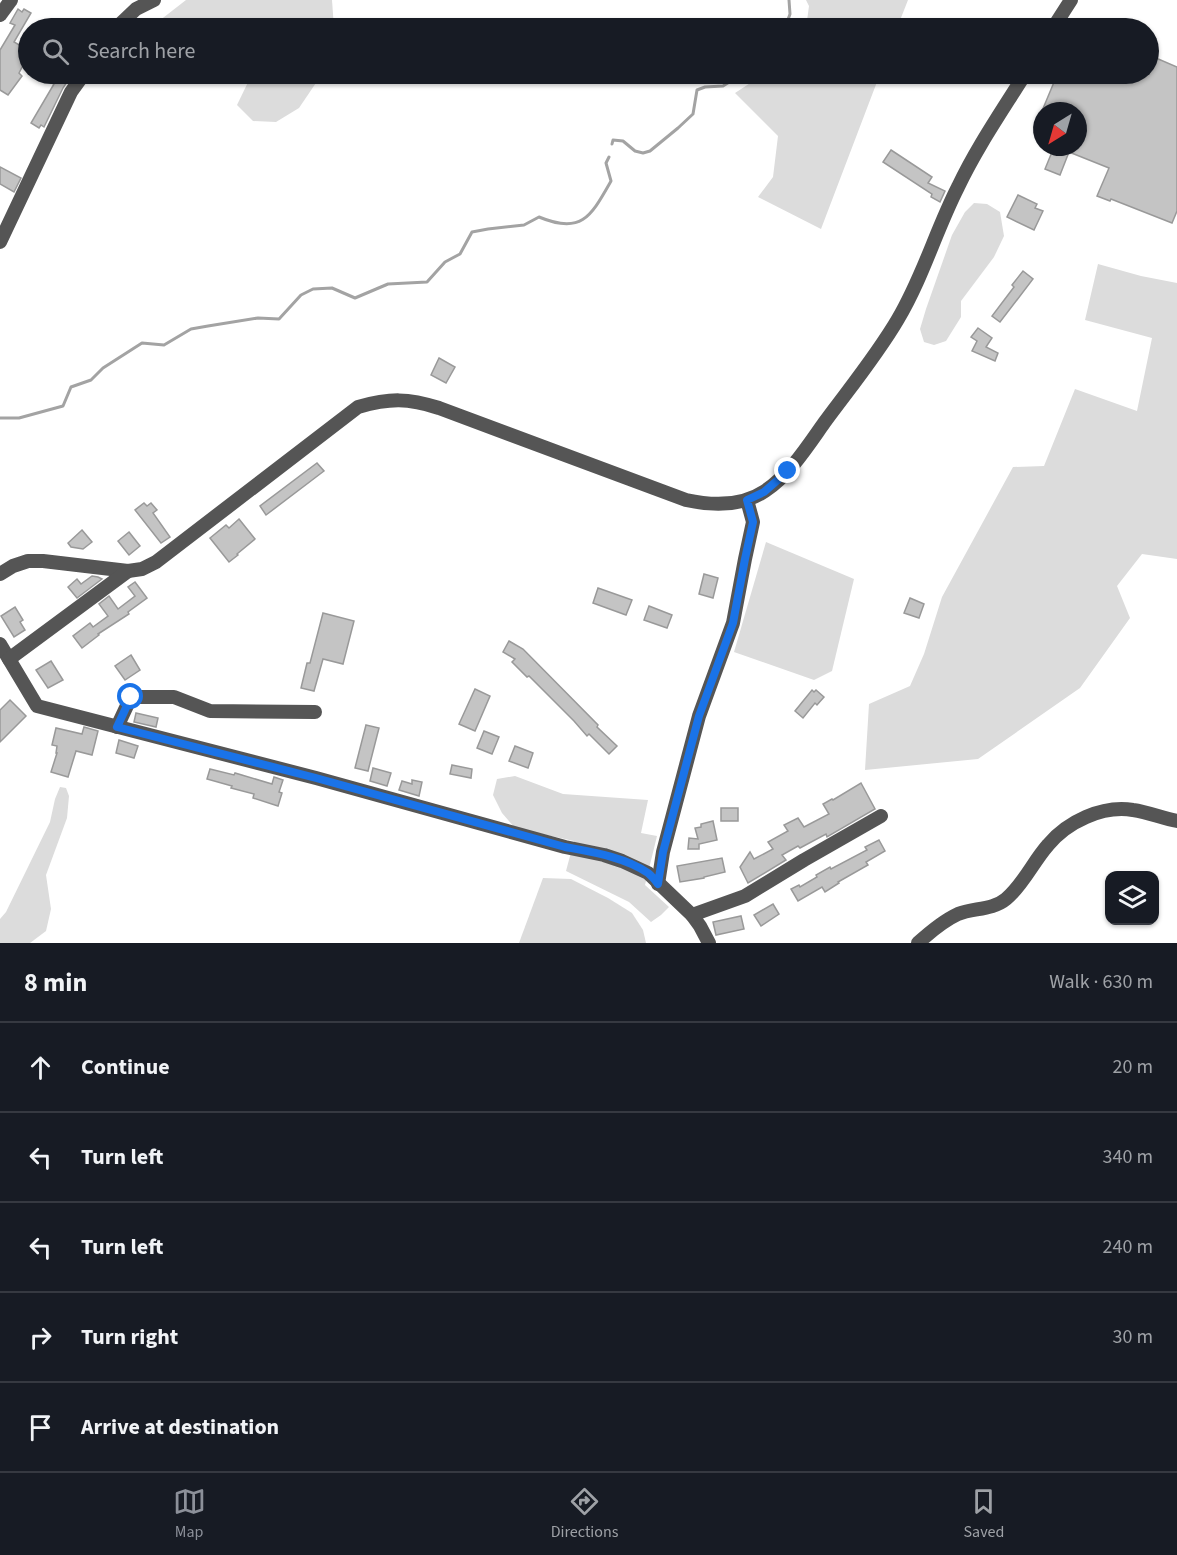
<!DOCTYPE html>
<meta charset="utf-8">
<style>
body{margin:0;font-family:"Source Sans 3",sans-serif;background:#242831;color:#f1f3f6}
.controls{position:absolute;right:18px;bottom:18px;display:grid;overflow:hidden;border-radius:12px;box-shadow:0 2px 4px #0004}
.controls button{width:54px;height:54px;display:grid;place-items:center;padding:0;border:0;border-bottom:2px solid #363941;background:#171b24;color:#f1f3f6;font:30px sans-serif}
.compass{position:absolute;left:1033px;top:102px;width:54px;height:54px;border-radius:50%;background:#171b24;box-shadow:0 2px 4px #0004;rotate:217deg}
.stop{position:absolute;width:18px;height:18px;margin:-14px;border:4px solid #1a73e8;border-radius:50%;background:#fff}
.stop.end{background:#1a73e8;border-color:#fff;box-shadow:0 2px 6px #0008}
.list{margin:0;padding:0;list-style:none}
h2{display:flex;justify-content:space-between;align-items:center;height:78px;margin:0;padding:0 24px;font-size:26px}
h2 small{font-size:20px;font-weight:400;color:#9ea1a6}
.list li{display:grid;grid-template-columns:39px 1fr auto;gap:18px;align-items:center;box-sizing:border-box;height:90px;padding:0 24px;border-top:2px solid #363941}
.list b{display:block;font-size:22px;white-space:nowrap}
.list em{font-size:20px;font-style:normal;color:#9ea1a6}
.icon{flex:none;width:33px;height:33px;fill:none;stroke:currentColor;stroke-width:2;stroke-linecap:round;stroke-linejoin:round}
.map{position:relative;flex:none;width:1177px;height:943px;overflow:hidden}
.search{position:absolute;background:#171b24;box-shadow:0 2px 4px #0004;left:18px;right:18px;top:18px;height:66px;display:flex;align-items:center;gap:15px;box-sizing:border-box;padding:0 21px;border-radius:33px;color:#9ea1a6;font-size:22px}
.sheet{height:528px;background:#171b24}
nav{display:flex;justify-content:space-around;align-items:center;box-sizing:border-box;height:84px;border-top:2px solid #363941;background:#171b24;font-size:16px;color:#9ea1a6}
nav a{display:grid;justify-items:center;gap:3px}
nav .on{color:#8c9099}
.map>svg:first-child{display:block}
</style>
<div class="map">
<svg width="1177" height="943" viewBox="0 0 1177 943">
<rect width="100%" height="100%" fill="#fff"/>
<g fill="#dcdcdc">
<polygon points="186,0 332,0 334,28 150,28"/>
<polygon points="806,0 908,0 897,28 806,28 809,6"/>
<polygon points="252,74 322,74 299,108 276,122 253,121 237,105"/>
<polygon points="764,74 880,74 821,229 758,197 773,177 778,136 735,93"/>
<polygon points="974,203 987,204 1000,212 1004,236 994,257 961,301 961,317 946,341 934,345 924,342 920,329 926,309 952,235 965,212"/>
<polygon points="1098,264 1141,276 1177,283 1177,559 1142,554 1117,586 1130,618 1080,688 978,759 865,770 869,704 910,686 924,654 942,597 1013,467 1044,466 1075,389 1137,411 1152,338 1085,320"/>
<polygon points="766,542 854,579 832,671 814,680 734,652"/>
<polygon points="515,776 563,794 648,800 641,833 657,836 645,885 669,907 661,915 651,922 629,902 566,871 574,841 515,828 502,813 493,795 497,779"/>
<polygon points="60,787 66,788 69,796 67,818 46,875 51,909 46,931 30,943 0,943 0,919 6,912 50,822 55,799"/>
<polygon points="543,878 571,879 608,898 632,913 643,930 646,943 519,943"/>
</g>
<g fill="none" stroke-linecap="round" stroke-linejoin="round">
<g stroke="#a3a3a3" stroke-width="3">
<polyline points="785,28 790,14 789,0"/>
<polyline points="612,144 613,140 623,141 635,151 643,153 650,151 678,128 693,114 697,90 705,87 723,86 742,74"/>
<path d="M 0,418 L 19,418 L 63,406 L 71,387 L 91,380 L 103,368 L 142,343 L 164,345 L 191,329 L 208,326 L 258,318 L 279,319 L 301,295 L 313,289 L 332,288 L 355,298 L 388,284 L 427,282 L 445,262 L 460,254 L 472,232 L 488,229 L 524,225 L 539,217 C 582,235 591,216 611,181 L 606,163 L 609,157"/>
</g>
</g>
<g fill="#c4c4c4" stroke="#999" stroke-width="1.5">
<polygon points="18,9 22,12 24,9 31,13 14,42 28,50 28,56 19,73 22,76 8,95 0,90 0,50 15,25 10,23"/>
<polygon points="1149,55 1177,67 1177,211 1172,223 1111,199 1110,201 1097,196 1109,168 1069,152 1060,175 1045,169 1054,147 1078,147 1078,111 1042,111 1057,75 1067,79 1069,74 1149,74"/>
<polygon points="51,74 72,74 63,88 44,127 41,125 39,128 31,123 54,84 47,81"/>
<polygon points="891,150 932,177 928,183 945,191 940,202 931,197 932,194 883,162"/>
<polygon points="0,167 21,178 14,192 0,184"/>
<polygon points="1018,195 1037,204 1035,208 1043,211 1034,230 1007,217"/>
<polygon points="1023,271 1033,279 1000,322 992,316 1014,287 1012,285"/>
<polygon points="978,328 992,338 986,347 998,353 995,361 972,351 977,341 971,337"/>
<polygon points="439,358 455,367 446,383 431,375"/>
<polygon points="317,463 324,471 266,515 260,506"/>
<polygon points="144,503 147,506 151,503 157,510 153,513 170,537 161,543 135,510"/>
<polygon points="239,519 255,539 237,554 238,555 229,562 210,538 226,525 229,528"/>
<polygon points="82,530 92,542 83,549 71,547 68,543"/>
<polygon points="129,532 140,546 129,555 118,541"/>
<polygon points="704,574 718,578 713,598 699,594"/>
<polygon points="92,576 98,577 102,579 77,598 68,587 77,579 81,584"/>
<polygon points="135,582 147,598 128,612 129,614 98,634 99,635 82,648 73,636 90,623 93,627 108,616 99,604 109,596 118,609 135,596 128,587"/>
<polygon points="598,588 632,600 626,615 593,603"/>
<polygon points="910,598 924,604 919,618 904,613"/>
<polygon points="649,606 672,615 667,628 644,620"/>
<polygon points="15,607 23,620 20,622 25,630 14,637 1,616"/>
<polygon points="323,613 354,621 343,664 323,659 314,691 301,688 307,663 310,663"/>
<polygon points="509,641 523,649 598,725 597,727 617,746 609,754 589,734 587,736 574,721 529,676 527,677 512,662 515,659 503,652"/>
<polygon points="131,655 140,670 125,680 115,666"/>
<polygon points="51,661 63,680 48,688 36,670"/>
<polygon points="475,689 490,696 475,731 459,724"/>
<polygon points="812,690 814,692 816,690 824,697 817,705 815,703 803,718 795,711"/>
<polygon points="10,700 26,716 0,742 0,710"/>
<polygon points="136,713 158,718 156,727 134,722"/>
<polygon points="366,725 379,728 368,771 355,768"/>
<polygon points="84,727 98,731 92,755 76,751 68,777 51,772 57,753 56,753 57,746 52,745 56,728 82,734"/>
<polygon points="484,731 499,737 492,754 477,748"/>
<polygon points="119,740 138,746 134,758 116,753"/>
<polygon points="515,746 533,753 528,768 509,761"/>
<polygon points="452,765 472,769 471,778 450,774"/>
<polygon points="373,768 391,773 387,786 370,781"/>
<polygon points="210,769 234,775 235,773 272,784 274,777 283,780 279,792 282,793 278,806 253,798 254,794 231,788 232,786 207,779"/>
<polygon points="412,780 422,782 419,796 399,790 402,781 412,784"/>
<polygon points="861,783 875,809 827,837 826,834 800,848 798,846 782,855 786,860 748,883 740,867 750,852 754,859 773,849 768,842 788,831 784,825 798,818 804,827 829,814 823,804 832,799 833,800"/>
<rect x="721" y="808" width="17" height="13"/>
<polygon points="713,821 717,840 699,844 699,849 688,849 689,838 698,839 695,828 701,827 701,824"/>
<polygon points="879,840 885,851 866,862 868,865 838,882 839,883 825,892 822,887 798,901 791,889 799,885 800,887 817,877 816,875 830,867 831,869 867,850 865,847"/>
<polygon points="722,858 725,872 704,877 704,878 680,882 677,866"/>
<polygon points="773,904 779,914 761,926 754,915"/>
<polygon points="741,916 744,929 716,935 713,922"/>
</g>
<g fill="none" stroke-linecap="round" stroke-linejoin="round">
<g stroke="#555" stroke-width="14">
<polyline points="0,15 11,0"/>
<polyline points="116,28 136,9 154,0"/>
<polyline points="1053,28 1071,0"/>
<polyline points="0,242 71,92 84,74"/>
<path d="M 0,574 L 13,566 L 28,561 L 43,561 L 128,571 L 142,569 L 156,562 L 358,407 C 390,398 408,398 439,408 L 686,500 C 713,506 741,507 765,491 C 790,474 807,447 824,423 C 849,389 877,355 898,319 C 923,277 936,230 958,187 C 977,147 1002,111 1025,74"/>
<polyline points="0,644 37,706 316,778 565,847 604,855 622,861 648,873 692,915 700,926 709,943"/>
<polyline points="9,659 128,571"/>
<polyline points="117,727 131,697 174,697 210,711 315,712"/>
<polyline points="658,884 663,852 699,716 733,623 745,559 753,522 747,500"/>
<polyline points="692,915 745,896 804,860 881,816"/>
<path d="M 918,943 C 930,932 943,921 958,914 C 973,908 993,910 1006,899 C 1023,885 1033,862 1048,845 C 1067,822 1102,805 1133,810 C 1148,812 1162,818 1177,821"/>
</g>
</g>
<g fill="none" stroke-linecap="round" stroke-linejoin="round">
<path stroke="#1a73e8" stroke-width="8" d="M 131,697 L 117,727 L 316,778 L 565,847 C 592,852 625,857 648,873 C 652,876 655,880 658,884 L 663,852 L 699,716 L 733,623 L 745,559 L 753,522 L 747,500 L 764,492 L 788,471"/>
</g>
</svg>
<div class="controls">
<button><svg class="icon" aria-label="layers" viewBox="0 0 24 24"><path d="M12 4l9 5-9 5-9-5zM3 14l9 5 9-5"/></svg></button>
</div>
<svg class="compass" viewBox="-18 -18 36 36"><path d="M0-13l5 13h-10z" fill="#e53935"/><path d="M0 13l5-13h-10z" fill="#9ea1a6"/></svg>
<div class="stop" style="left:131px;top:697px"></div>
<div class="stop end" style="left:788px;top:471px"></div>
<div class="search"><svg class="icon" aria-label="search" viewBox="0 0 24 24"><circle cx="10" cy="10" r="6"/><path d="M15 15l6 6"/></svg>Search here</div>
</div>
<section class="sheet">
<h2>8 min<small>Walk · 630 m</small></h2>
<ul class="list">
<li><svg class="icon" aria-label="ahead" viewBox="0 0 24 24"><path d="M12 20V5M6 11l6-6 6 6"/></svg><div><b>Continue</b></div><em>20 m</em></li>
<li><svg class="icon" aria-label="left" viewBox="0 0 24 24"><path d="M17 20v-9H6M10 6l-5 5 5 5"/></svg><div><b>Turn left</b></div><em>340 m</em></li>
<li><svg class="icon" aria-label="left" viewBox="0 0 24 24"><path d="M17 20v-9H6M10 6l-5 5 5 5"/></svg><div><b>Turn left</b></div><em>240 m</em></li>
<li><svg class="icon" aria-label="right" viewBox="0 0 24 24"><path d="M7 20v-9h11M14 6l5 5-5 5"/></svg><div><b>Turn right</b></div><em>30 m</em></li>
<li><svg class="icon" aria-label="arrive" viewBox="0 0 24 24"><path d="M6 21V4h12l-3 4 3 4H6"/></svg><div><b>Arrive at destination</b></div></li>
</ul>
</section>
<nav>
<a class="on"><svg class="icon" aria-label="map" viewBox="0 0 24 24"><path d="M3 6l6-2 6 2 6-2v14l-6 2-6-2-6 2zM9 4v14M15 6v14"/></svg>Map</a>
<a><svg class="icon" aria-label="directions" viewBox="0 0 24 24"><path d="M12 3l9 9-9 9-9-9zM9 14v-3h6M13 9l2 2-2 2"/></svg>Directions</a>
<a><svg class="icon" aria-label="saved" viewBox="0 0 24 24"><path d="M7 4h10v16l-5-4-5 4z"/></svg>Saved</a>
</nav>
